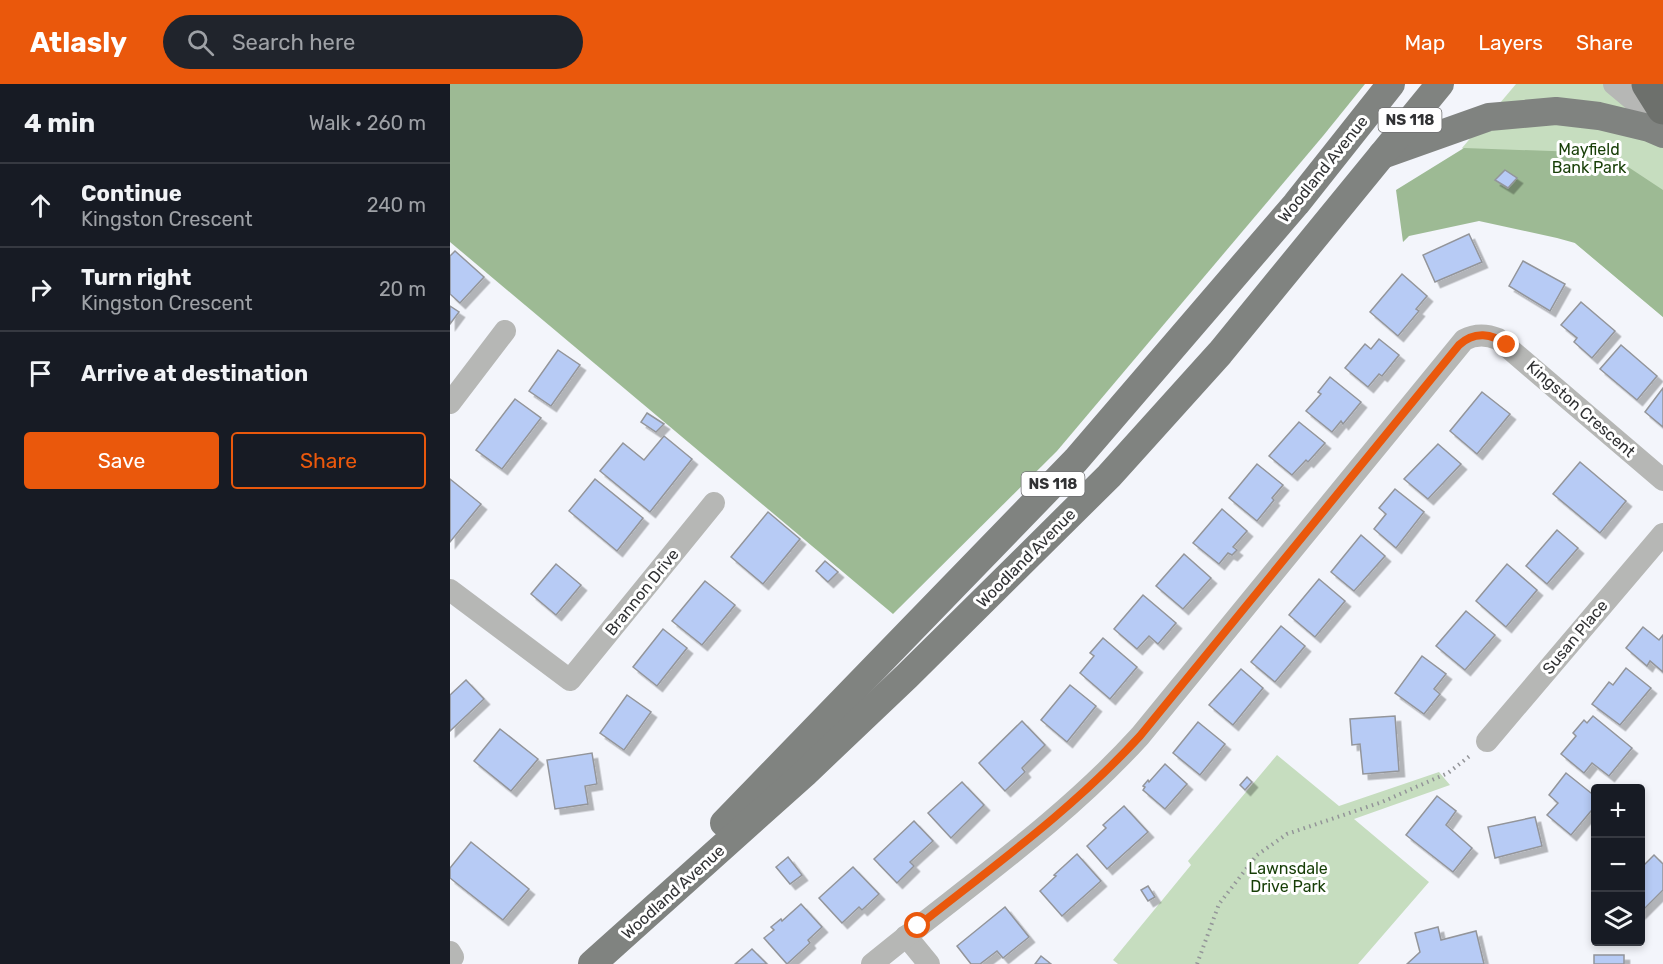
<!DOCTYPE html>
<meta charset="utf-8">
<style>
body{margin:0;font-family:Rubik,sans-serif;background:#20242c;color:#f1f3f6}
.controls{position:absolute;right:18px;bottom:18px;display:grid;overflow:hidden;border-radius:6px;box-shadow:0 3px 9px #0003}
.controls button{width:54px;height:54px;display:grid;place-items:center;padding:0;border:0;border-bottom:2px solid #363941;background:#171b24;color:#f1f3f6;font:30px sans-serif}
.stop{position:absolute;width:18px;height:18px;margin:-14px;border:4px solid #ea580c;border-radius:50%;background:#fff}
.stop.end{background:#ea580c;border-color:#fff;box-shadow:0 2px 6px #0008}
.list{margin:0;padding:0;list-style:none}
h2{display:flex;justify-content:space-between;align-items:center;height:78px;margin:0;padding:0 24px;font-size:26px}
h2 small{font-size:20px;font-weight:400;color:#9ea1a6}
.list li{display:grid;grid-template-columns:39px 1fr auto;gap:18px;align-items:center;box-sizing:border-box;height:84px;padding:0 24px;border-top:2px solid #363941}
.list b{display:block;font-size:22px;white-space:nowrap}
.list p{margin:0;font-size:20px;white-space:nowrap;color:#9ea1a6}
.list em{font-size:20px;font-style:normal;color:#9ea1a6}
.actions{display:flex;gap:12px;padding:18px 24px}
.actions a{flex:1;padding:14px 0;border:2px solid #ea580c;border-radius:6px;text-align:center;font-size:21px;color:#ea580c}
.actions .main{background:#ea580c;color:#fff}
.icon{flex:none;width:33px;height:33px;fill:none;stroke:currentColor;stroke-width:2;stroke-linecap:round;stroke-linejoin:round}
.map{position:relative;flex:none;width:1213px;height:880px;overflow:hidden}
header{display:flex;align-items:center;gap:36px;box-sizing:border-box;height:84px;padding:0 30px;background:#ea580c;color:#fff}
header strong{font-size:28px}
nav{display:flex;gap:33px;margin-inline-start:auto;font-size:21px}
.search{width:420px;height:54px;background:#20242c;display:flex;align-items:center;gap:15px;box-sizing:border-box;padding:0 21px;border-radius:33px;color:#9ea1a6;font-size:22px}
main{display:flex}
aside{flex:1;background:#171b24}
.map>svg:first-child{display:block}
</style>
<header>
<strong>Atlasly</strong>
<div class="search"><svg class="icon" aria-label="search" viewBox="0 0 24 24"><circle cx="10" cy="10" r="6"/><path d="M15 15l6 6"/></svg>Search here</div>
<nav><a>Map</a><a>Layers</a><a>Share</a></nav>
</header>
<main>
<aside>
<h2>4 min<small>Walk · 260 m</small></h2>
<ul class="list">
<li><svg class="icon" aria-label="ahead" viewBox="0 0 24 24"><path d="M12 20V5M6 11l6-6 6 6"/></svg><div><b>Continue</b><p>Kingston Crescent</p></div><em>240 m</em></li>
<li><svg class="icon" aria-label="right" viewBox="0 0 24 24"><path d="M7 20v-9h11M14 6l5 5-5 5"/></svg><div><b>Turn right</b><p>Kingston Crescent</p></div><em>20 m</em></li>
<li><svg class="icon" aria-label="arrive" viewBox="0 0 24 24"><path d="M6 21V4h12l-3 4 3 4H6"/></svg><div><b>Arrive at destination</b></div></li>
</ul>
<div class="actions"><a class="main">Save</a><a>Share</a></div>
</aside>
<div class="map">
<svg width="1213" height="880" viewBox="0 0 1213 880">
<defs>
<filter id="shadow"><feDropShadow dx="5.5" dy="5.5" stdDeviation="0" flood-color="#0004"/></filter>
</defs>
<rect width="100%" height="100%" fill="#f3f5fb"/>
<g fill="#c6ddbf">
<polygon points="1066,0 1213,0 1213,233 1012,64"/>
<polygon points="827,671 889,722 989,688 1000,701 904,735 979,798 908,880 668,880 663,876 741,781 738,777"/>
</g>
<g fill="#9dba94">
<polygon points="0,0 915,0 873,52 607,367 443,530 0,158"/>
<polygon points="1014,64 1157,69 1213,106 1213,233 1125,159 1107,154 1029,137 959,152 953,158 946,106"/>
</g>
<g fill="#b7cbf5" stroke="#93959a" stroke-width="1.5" filter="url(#shadow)">
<polygon points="1055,86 1067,94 1058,104 1045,96"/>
<polygon points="1019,150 1032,178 985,198 973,171"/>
<polygon points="5,167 34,193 10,219 0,210 0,172"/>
<polygon points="1073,177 1115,200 1100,227 1059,202"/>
<polygon points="952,190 977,212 966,225 969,227 948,252 920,228"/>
<polygon points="1131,218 1165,247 1142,274 1124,258 1127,254 1111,241"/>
<polygon points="0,222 9,228 0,240"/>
<polygon points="929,255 949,271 932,292 929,290 918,303 895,284 915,260 921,265"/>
<polygon points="1171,261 1207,292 1187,316 1150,285"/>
<polygon points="108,266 130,281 101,322 79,307"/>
<polygon points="880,293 911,318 893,340 891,337 882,348 856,327 871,310 868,308"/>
<polygon points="1213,304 1213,343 1195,328"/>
<polygon points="1032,308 1060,330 1027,370 1000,347"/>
<polygon points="65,315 91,334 52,385 26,366"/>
<polygon points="197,329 214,340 206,348 191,338"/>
<polygon points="849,338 875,359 858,378 856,376 842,391 819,372"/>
<polygon points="214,352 242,375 200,428 150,387 173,359 194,376"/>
<polygon points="988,360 1011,380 978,415 954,395"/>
<polygon points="1130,378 1176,417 1150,449 1103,410"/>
<polygon points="807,380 833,401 822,414 824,416 807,437 779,414"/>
<polygon points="0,395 31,420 0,458"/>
<polygon points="145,395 193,434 167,467 119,427"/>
<polygon points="945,405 974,428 946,464 924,445 936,430 929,424"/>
<polygon points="772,425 797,447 783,463 787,466 782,471 778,469 769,480 743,459"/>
<polygon points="318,428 350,455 313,500 281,473"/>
<polygon points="1107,446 1128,464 1097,500 1076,482"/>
<polygon points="911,451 935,472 904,507 881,488"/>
<polygon points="734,470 761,494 733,525 706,502"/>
<polygon points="375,477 388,488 378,498 366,487"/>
<polygon points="106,480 131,501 106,531 81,510"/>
<polygon points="1057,480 1087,506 1056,543 1026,517"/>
<polygon points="869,495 895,517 865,553 839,531"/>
<polygon points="255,497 285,521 252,561 222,537"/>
<polygon points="693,511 726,539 708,560 699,552 687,565 664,545"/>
<polygon points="1016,527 1045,551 1015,586 986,562"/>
<polygon points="831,542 855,562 825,598 801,578"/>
<polygon points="1193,543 1209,556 1213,551 1213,588 1200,577 1197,582 1176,564"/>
<polygon points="213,545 237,564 207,602 183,583"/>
<polygon points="653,554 687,583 660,615 630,589 644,572 640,569"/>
<polygon points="972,572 996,590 984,605 990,610 974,630 945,609"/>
<polygon points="1176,584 1201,604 1170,641 1142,620 1159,598 1163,601"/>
<polygon points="791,585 813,604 783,641 759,621"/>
<polygon points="16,596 34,615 0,647 0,611"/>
<polygon points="620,601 646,622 617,658 591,636"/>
<polygon points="177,611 201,628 174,666 150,649"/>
<polygon points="945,632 949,687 913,690 910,660 902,661 900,635"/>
<polygon points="1143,632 1182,664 1159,692 1142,679 1134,689 1111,670 1126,652 1123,649 1134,636 1137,639"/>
<polygon points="572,637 595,661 572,684 575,688 555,707 529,679"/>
<polygon points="748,638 775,660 750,691 723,669"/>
<polygon points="50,645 88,675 61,707 24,677"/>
<polygon points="142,669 147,700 135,702 138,720 105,725 97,676"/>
<polygon points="715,680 737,700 715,725 693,706 695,703 693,702 698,696 699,698"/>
<polygon points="1116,689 1146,713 1146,721 1121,751 1097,731 1108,719 1099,711"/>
<polygon points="797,693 802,698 795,706 790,701"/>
<polygon points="512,698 534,721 501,754 478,729"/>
<polygon points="987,712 1006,727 996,741 1022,764 1003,788 956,751"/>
<polygon points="674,722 698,748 657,785 637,762 656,744 653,741"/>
<polygon points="1085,733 1092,762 1045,774 1038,743"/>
<polygon points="464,737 483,757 460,778 464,782 447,799 424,775"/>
<polygon points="21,758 79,805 53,836 0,794 0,784"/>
<polygon points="627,770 651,797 612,832 590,807 606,792 604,791"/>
<polygon points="1204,771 1213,780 1213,806 1190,829 1190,785"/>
<polygon points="338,773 352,791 340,800 326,783"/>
<polygon points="403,783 429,810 412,826 409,823 392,839 369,814"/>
<polygon points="698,802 705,813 698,817 691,806"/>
<polygon points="351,820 372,843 358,856 360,859 337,880 314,854 324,846 321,843 331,835 332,837"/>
<polygon points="555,823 579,853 553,874 547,867 530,880 521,880 507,862"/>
<polygon points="988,843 991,856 1026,847 1034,880 957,880 970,868 965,849"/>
<polygon points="302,865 317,880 285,880"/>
<rect x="1144" y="871" width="30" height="9"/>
<polygon points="591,872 601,880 585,880"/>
</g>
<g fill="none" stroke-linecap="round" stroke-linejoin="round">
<polyline stroke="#939498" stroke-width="4" stroke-dasharray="1.5 4.5" stroke-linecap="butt" points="747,880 769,820 807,771 837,750 932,718 998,689 1021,671"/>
<g stroke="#b6b7b5" stroke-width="22">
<polyline points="1164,0 1213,41"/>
<polyline points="0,319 55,247"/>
<polyline points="0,506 120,596 264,419"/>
<polyline points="1037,657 1213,450"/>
<polyline points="456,852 479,880"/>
<polyline points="0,868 3,873"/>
<path d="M 422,880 C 512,806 611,739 690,652 L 1014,256 C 1025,250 1036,250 1048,255 L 1213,396"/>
</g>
<g stroke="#808380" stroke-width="28">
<polyline points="932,71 1039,33 1106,27 1149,32 1199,44 1213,50"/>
<polyline points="274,739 626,376 846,120 941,0"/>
<polyline points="142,880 355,689 457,592 659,392 770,269 990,0"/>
</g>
<polyline stroke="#6d706c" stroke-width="33" points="1198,0 1213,24"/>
</g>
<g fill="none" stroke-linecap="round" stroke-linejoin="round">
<path stroke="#ea580c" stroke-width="8" d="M 468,842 C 545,781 624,724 690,652 L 1009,261 C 1024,247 1042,249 1057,261"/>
</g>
<g text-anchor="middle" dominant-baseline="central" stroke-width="6" stroke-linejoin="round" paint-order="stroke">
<g fill="#fff" stroke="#6f7071" stroke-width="1.5">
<rect x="928.5" y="24" width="63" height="24" rx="4.5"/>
<rect x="571.5" y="388" width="63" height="24" rx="4.5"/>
</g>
<g font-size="15" font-weight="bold" fill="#313234">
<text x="960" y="36">NS 118</text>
<text x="603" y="400">NS 118</text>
</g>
<g font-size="16" fill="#173e07" stroke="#fff">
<text x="1139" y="65">Mayfield<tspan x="1139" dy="18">Bank Park</tspan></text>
<text x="838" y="784">Lawnsdale<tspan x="838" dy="18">Drive Park</tspan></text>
</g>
<g font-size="16" fill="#313234" stroke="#fff">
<text transform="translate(873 85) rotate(-51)">Woodland Avenue</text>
<text transform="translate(1131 325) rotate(41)">Kingston Crescent</text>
<text transform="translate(576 474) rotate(-45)">Woodland Avenue</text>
<text transform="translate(192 508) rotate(-51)">Brannon Drive</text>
<text transform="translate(1125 553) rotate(-50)">Susan Place</text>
<text transform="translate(223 808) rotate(-42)">Woodland Avenue</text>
</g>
</g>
</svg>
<div class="controls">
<button>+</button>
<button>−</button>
<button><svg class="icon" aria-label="layers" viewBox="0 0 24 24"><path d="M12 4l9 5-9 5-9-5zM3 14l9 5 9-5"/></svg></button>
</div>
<div class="stop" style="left:468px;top:842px"></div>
<div class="stop end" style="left:1057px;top:261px"></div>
</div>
</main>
